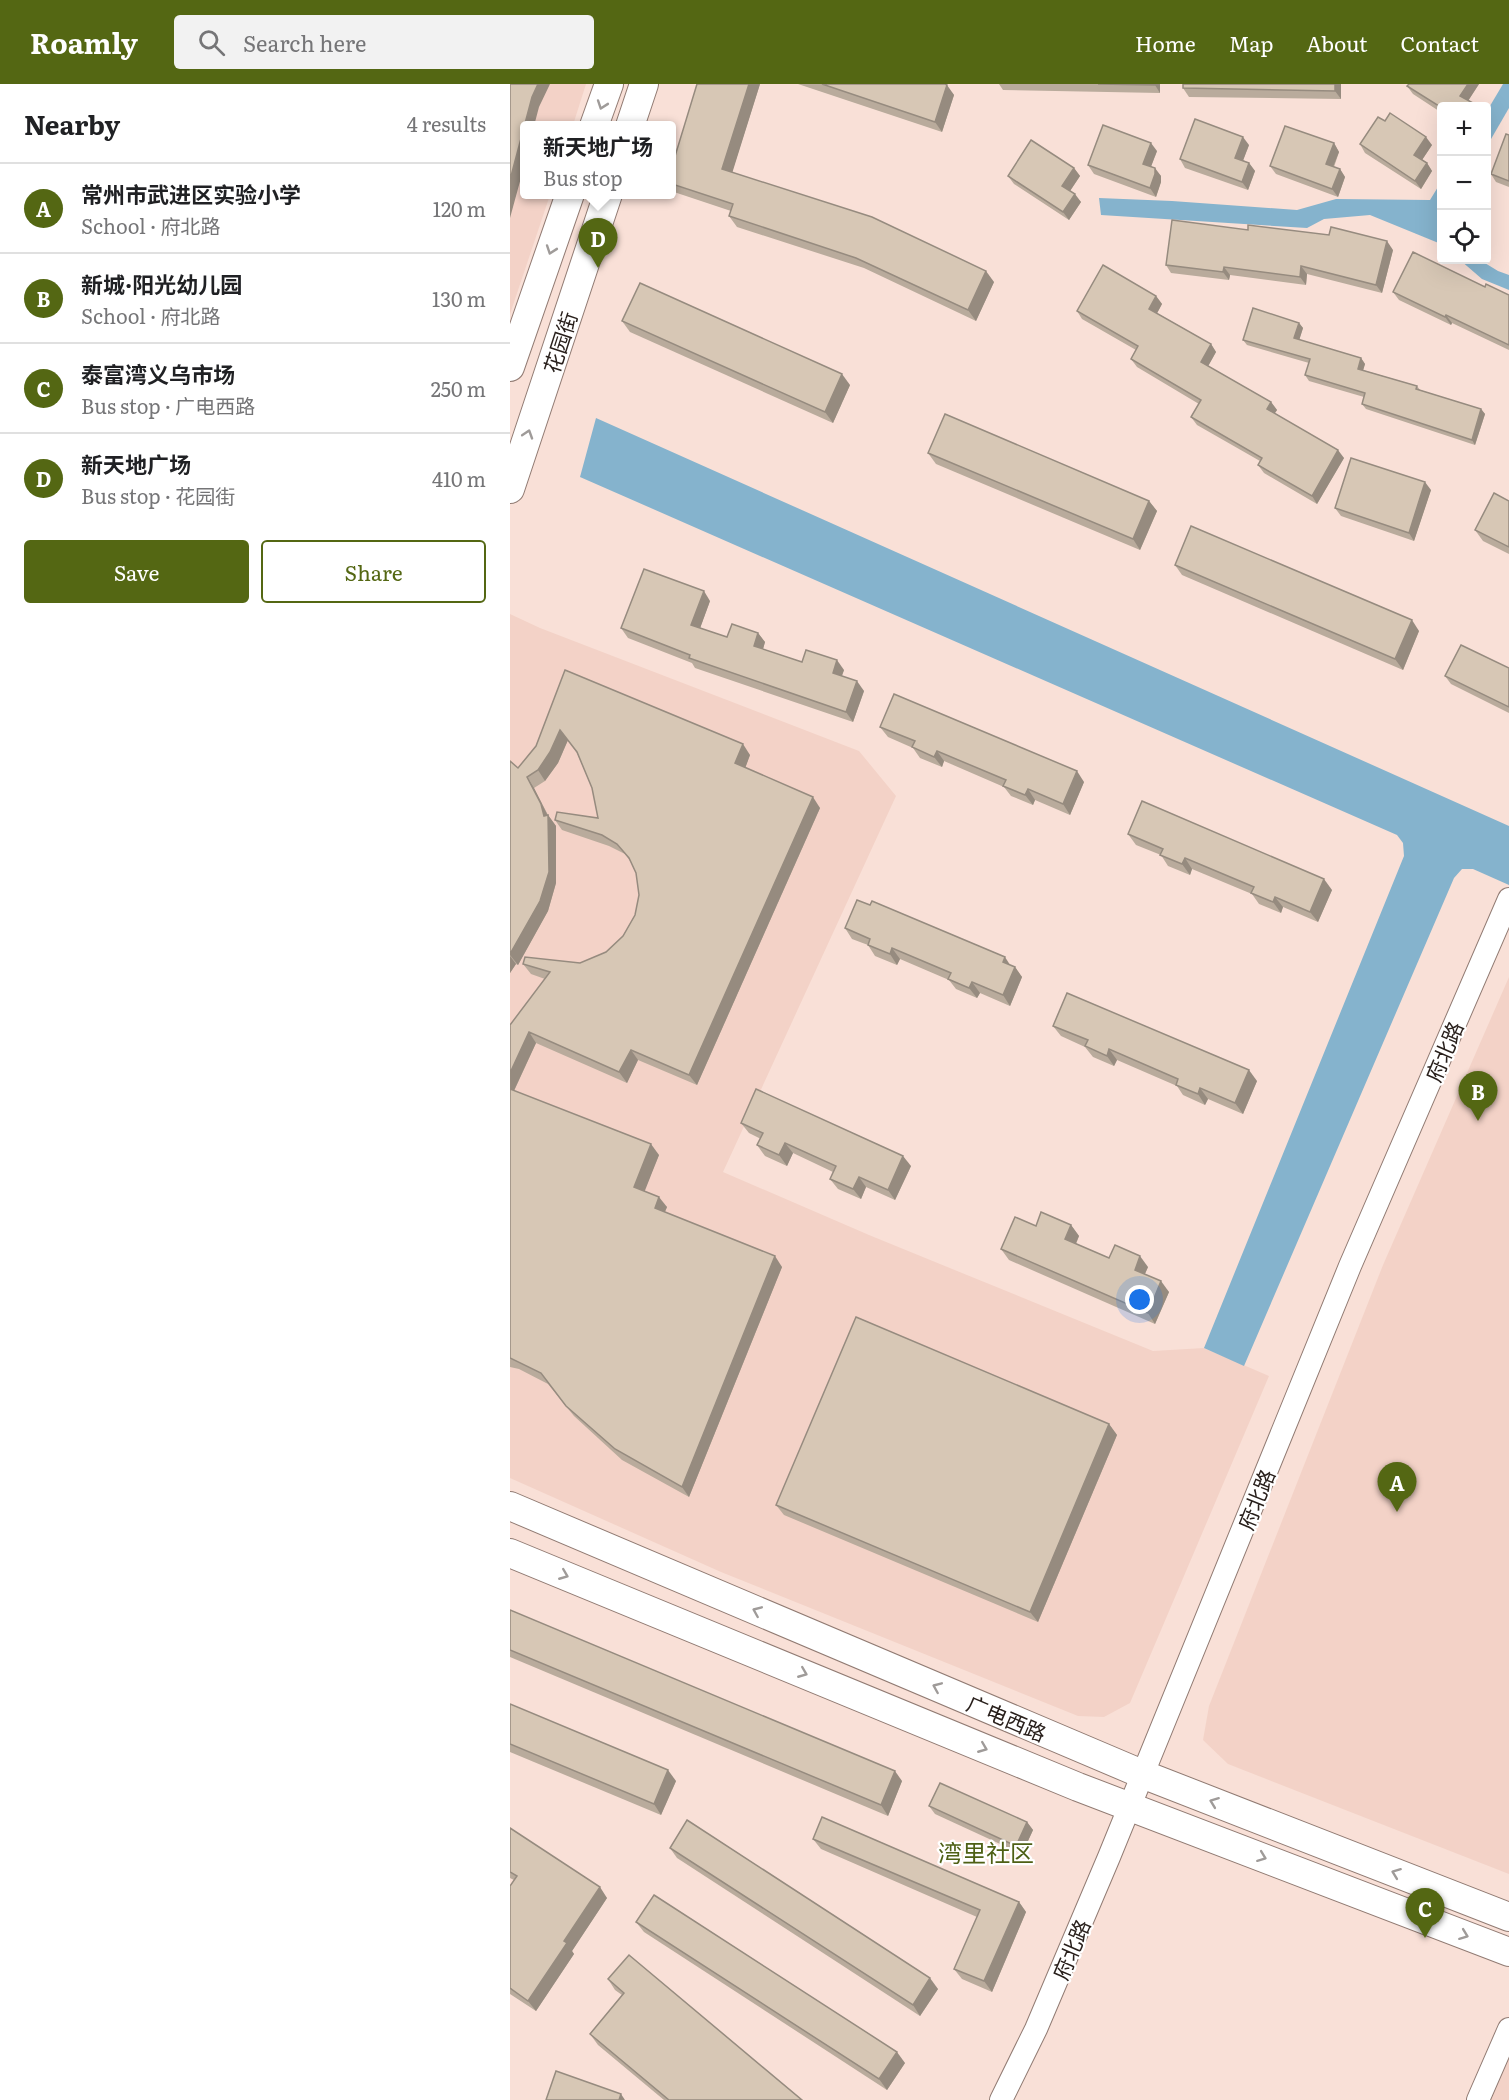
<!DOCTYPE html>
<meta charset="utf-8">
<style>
body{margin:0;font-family:Literata,"Noto Sans SC",serif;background:#f2f2f2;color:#202124}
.controls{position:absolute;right:18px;top:18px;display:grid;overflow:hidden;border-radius:6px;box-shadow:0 6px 24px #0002}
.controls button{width:54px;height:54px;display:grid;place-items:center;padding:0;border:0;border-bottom:2px solid #e0e0e0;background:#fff;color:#202124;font:30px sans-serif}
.you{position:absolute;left:630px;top:1216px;width:21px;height:21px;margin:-15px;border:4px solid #fff;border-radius:50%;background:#1a73e8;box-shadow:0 0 0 9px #1a73e833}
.badge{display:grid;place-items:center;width:39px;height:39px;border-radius:50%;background:#546713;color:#fff;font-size:20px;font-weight:700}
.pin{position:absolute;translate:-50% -50px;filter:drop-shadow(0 2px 3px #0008)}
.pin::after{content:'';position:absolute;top:32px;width:21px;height:18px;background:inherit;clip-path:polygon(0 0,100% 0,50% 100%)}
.popup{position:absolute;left:10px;top:37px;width:156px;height:78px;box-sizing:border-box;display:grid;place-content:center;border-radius:6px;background:#fff;filter:drop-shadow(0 2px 4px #0005);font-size:20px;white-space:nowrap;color:#757577}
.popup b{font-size:22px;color:#202124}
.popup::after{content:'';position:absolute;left:50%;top:100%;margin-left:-12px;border:12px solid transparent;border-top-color:#fff}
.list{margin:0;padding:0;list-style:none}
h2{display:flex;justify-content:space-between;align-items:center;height:78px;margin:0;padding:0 24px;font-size:26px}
h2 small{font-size:20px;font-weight:400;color:#757577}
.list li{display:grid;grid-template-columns:39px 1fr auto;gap:18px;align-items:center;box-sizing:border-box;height:90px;padding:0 24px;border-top:2px solid #e0e0e0}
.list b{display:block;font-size:22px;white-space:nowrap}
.list p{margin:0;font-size:20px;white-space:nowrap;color:#757577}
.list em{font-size:20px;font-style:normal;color:#757577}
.actions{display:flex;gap:12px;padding:18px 24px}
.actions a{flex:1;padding:14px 0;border:2px solid #546713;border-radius:6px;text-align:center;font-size:21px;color:#546713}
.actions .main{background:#546713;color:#fff}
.icon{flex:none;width:33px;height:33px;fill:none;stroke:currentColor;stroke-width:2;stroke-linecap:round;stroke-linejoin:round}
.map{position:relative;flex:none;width:999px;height:2016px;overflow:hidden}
header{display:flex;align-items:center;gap:36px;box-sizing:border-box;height:84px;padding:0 30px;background:#546713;color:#fff}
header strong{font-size:28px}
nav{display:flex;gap:33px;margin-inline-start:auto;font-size:21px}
.search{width:420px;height:54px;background:#f2f2f2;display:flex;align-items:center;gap:15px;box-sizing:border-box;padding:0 21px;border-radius:6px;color:#757577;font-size:22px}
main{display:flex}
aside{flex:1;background:#fff}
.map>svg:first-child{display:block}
</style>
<header>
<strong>Roamly</strong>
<div class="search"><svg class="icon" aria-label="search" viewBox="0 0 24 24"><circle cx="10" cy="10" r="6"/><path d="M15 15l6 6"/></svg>Search here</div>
<nav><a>Home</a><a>Map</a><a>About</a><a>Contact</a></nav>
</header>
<main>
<aside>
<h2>Nearby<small>4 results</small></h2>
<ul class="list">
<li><span class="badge">A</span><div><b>常州市武进区实验小学</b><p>School · 府北路</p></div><em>120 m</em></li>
<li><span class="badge">B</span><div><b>新城·阳光幼儿园</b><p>School · 府北路</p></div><em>130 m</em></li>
<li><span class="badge">C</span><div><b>泰富湾义乌市场</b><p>Bus stop · 广电西路</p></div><em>250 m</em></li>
<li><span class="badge">D</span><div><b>新天地广场</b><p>Bus stop · 花园街</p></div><em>410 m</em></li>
</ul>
<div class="actions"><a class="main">Save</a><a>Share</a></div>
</aside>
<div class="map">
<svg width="999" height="2016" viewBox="0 0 999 2016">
<rect width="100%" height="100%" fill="#f9e0d7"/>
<g fill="#f3d2c7">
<polygon points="0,0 76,0 63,41 14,42 14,110 40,111 0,230"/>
<polygon points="0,530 30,544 349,667 386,712 213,1088 359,1151 643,1267 694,1264 759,1292 620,1619 594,1633 568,1632 211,1488 0,1394"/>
<polygon points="999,893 999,1790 718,1680 693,1656 699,1622 873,1181"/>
<polygon points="999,1971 999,2016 980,2016"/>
</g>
<g fill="#85b3cd">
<polygon points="993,0 999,0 999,24 977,62 977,27"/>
<polygon points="931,98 931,160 860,131 814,135 797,144 591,131 589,114 662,117 787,126 826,115 920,116"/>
<polygon points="950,176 970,176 988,187 999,191 999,206 972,195"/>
<polygon points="86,334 999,742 999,801 963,785 952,785 944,794 734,1282 694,1264 894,772 893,759 887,751 70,393"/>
</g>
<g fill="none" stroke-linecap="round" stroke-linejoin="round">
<defs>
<g id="minor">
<polyline points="491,2016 526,1945 599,1773 840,1182 999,815"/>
<polyline points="968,2016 999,1945"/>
</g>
<g id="major">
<polyline points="84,42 99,0"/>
<polyline points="120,42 134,0"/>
<polyline points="0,283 60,110"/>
<polyline points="0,405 98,110"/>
<polyline points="0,1422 632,1690 999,1833"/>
<polyline points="0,1469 568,1703 999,1868"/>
</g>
</defs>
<use href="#minor" stroke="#917b73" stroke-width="24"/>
<use href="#major" stroke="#917b73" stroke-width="30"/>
<use href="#minor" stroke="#fff" stroke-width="22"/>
<use href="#major" stroke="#fff" stroke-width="28"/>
</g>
<g fill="#b9ab9c">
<polygon points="187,0 250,0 222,88 484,198 466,237 354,184 227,143 219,132 221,127 164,108 162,106 162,82"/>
<polygon points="288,0 435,0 444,11 432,48"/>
<polygon points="489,0 650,0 650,9 493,6"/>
<polygon points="673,0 831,0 831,15 679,13 673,4"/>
<polygon points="969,0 958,17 963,19 965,22 932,22 932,29 903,10 897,2"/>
<polygon points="875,37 922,61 912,76 917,79 922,87 911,105 855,69 850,60"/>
<polygon points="999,51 999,103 986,98 981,90"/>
<polygon points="824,59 829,68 824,83 830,85 835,93 828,113 766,90 760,82"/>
<polygon points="739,61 733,76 739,79 745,87 738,106 675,84 670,75"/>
<polygon points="647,67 641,82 651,92 651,98 646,113 584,90 578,81"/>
<polygon points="564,84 570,92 560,107 571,118 559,136 504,100 498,92"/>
<polygon points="883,166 872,209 797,190 796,201 720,191 719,196 661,189 656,181"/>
<polygon points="975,203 999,211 999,266 942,239 941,241 889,216 883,208"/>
<polygon points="646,212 652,220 647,229 701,260 706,268 698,282 761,318 767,326 765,329 834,374 807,420 754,389 748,381 750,377 687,341 681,333 689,320 627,283 621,275 626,266 572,235 567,227"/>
<polygon points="112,237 340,301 323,339 120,248"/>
<polygon points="789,239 793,244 789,256 851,274 855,280 853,286 907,302 910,306 971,325 975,330 965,361 856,325 852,320 854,313 799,297 795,291 799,279 737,261 733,256"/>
<polygon points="418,369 639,417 647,427 630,466 426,380"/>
<polygon points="921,406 904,457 831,432 825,424"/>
<polygon points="999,417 999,470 973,457 965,446"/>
<polygon points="665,481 909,547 893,586 672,491"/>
<polygon points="200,517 190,544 217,553 248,549 255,558 253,565 292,578 334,586 332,592 354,607 343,638 185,584 182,579 118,554 111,544"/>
<polygon points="999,584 999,629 941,600 935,592"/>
<polygon points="55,586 240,671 235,684 310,724 187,1001 128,976 117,999 26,959 4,1007 149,1071 134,1107 157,1123 155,1128 272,1183 179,1413 112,1376 64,1332 38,1300 9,1285 0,1283 0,941 35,895 21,890 13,880 70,879 96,868 113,852 125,831 129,811 126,789 121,778 115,770 99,762 52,746 45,736 88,734 82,704 67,669 58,656 48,679 35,697 24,704 38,731 46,742 46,799 38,827 8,881 6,880 0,889 0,677 8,684 26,662"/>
<polygon points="370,643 574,698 560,731 525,716 523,721 501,712 494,703 434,677 432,683 410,674 403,664 378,653"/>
<polygon points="618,750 822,806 808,838 773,823 771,829 749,820 742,810 682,785 680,791 658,782 651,771 626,761"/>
<polygon points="335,844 505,883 512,893 500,922 470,909 467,914 446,905 439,896 390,875 387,881 365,872 358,861 342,855"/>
<polygon points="543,942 747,997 733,1030 698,1015 695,1021 673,1011 667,1002 607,976 604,982 583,973 575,963 551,952"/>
<polygon points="231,1039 401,1082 385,1116 356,1103 351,1115 328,1105 320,1095 323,1088 283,1069 277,1082 255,1072 247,1061 251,1055 239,1049"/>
<polygon points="561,1141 569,1152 566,1160 599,1174 638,1183 635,1190 659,1208 645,1240 499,1176 491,1165 526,1142"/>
<polygon points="599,1340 607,1351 528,1538 274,1431 266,1421"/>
<polygon points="0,1526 392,1697 378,1732 0,1573"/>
<polygon points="0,1620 166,1697 151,1731 0,1668"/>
<polygon points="419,1722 517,1738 523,1746 512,1770 425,1730"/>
<polygon points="0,1744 97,1814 62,1867 64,1870 26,1927 0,1910 0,1802 4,1796 0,1794"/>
<polygon points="303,1755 509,1818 516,1828 482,1908 452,1895 444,1885 467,1833 311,1765"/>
<polygon points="160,1764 428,1905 410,1932 167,1774"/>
<polygon points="126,1838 395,1979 377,2006 134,1848"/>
<polygon points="98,1895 292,2016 154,2016 88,1961 80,1950 112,1911 105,1906"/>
</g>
<g fill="#968b7f">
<polygon points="28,0 40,0 29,23 24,42 15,42 15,79 0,134 0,96 22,13"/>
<polygon points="239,0 250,0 220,96 212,85"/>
<polygon points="645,0 650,0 650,9 645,1"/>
<polygon points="825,0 831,0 831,15 825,7"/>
<polygon points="958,0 969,0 956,20 950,12"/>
<polygon points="437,1 444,11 432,48 425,38"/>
<polygon points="733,53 739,61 731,82 725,74"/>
<polygon points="916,53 922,61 910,79 904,71"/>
<polygon points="641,59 647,67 639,88 633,80"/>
<polygon points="824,59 829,68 821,88 816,80"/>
<polygon points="739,79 745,87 738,106 732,98"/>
<polygon points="917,79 922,87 911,105 905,97"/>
<polygon points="564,84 570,92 558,110 552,102"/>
<polygon points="645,84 651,92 651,98 646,113 640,104"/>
<polygon points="830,85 835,93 828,113 822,105"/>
<polygon points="565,110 571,118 559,136 553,128"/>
<polygon points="877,157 883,166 872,209 866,201"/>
<polygon points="791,182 797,190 796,201 790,193"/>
<polygon points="714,183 720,191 719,196 713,188"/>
<polygon points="476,187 484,198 466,237 458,226"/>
<polygon points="646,212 652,220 645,233 639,225"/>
<polygon points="936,231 942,239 941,241 935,233"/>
<polygon points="789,239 793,244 788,260 784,254"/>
<polygon points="701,260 706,268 696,286 691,278"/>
<polygon points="851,274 855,280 852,290 848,285"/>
<polygon points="332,290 340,301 323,339 315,328"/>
<polygon points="761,318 767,326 762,333 757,325"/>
<polygon points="971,325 975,330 965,361 962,356"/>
<polygon points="828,366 834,374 807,420 802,412"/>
<polygon points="915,398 921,406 904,457 899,449"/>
<polygon points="639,417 647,427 630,466 623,455"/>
<polygon points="194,507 200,517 188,550 181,541"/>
<polygon points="902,536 909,547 893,586 885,575"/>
<polygon points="248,549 255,558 251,572 244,562"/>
<polygon points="327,576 334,586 329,599 323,589"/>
<polygon points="347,597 354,607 343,638 336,628"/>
<polygon points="50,646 58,656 48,679 35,697 28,686"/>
<polygon points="233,660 240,671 233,690 225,679"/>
<polygon points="427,667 434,677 432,683 424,673"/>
<polygon points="567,687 574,698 560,731 553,720"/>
<polygon points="17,693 24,704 38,732 38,731 46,742 46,799 38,827 8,881 0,871"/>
<polygon points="518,705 525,716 523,721 515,711"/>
<polygon points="303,713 310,724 187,1001 179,991"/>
<polygon points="675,774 682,785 680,791 672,780"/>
<polygon points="814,795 822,806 808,838 800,828"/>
<polygon points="765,813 773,823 771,829 763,818"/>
<polygon points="382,864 390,875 387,881 380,870"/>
<polygon points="0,872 6,880 0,889"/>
<polygon points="495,873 502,884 493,878"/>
<polygon points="505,883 512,893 500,922 493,911"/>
<polygon points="462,898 470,909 467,914 459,904"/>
<polygon points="19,948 26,959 1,1013 0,1011 0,989"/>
<polygon points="599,965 607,976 604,982 597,972"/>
<polygon points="121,966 128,976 117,999 109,988"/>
<polygon points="739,986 747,997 733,1030 725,1019"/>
<polygon points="690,1004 698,1015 695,1021 688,1010"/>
<polygon points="275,1059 283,1069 277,1082 269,1071"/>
<polygon points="141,1060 149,1071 132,1114 124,1103"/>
<polygon points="393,1072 401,1082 385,1116 378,1106"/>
<polygon points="349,1093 356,1103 351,1115 343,1105"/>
<polygon points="149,1113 157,1123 152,1134 145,1124"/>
<polygon points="561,1141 569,1152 563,1166 555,1155"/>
<polygon points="265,1172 272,1183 179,1413 172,1403"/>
<polygon points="630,1172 638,1183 632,1196 625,1186"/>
<polygon points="651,1197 659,1208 645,1240 638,1229"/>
<polygon points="599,1340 607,1351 528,1538 520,1528"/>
<polygon points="158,1686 166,1697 151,1731 144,1720"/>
<polygon points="385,1687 392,1697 378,1732 371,1721"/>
<polygon points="517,1738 523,1746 512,1770 506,1762"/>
<polygon points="90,1803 97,1814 62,1867 64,1870 26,1927 18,1917 54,1857"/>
<polygon points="509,1818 516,1828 482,1908 474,1897"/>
<polygon points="420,1894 428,1905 410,1932 403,1921"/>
<polygon points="387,1968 395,1979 377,2006 369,1995"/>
<polygon points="111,2010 115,2016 109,2016"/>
</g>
<g fill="#d7c7b5" stroke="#968b7f" stroke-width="1.5">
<polygon points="0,0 28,0 22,13 0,96"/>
<polygon points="187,0 239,0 212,85 362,133 476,187 458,226 346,174 219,132 223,120 162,100 162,82"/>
<polygon points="312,0 435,0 437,1 425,38"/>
<polygon points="588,0 645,0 645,1"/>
<polygon points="673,0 825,0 825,7 673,4"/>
<polygon points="899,0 958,0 950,12 963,19 961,22 932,22 932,24 897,2"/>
<polygon points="880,29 916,53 904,71 917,79 905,97 850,60 868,33 875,37"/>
<polygon points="685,35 733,53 725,74 739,79 732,98 670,75"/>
<polygon points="593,41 641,59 633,80 645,84 645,90 640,104 578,81"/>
<polygon points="775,42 824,59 816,80 830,85 822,105 760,82"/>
<polygon points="996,50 999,51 999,97 981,90"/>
<polygon points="521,56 564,84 552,102 565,110 553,128 498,92"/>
<polygon points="662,136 738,146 738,141 819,151 821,143 877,157 866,201 791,182 790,193 714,183 713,188 656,181"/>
<polygon points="903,168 975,203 976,200 999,211 999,261 936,231 935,233 883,208"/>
<polygon points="593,181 646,212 639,225 701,260 691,278 761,318 757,325 828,366 802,412 748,381 752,374 681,333 691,316 621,275 628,262 567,227"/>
<polygon points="130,199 332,290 315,328 112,237"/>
<polygon points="743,224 789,239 784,254 851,274 848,285 907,302 906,305 971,325 962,356 852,320 855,309 795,291 800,275 733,256"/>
<polygon points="435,330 639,417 623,455 418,369"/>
<polygon points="841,374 915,398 899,449 825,424"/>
<polygon points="984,409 999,417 999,463 965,446"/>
<polygon points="681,442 902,536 885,575 665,481"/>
<polygon points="134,485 194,507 181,541 217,553 222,540 248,549 244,562 292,578 296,566 327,576 323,589 347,597 336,628 179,574 180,571 111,544"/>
<polygon points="951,561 999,584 999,623 935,592"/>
<polygon points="55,586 233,660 225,679 303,713 179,991 121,966 109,988 19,948 0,989 0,941 40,888 13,880 15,873 70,879 96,868 113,852 125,831 129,811 126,789 119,774 107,760 92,751 45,736 47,728 88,734 82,704 67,668 50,646 40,668 28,686 17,693 31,720 34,732 38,731 39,788 30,817 0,870 0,677 8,684 26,662"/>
<polygon points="384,610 567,687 553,720 518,705 515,711 493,702 496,696 427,667 424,673 402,663 405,657 370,643"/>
<polygon points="632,717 814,795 800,828 765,813 763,818 741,809 744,803 675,774 672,780 650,771 653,765 618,750"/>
<polygon points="347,816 360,821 362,817 495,873 493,878 505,883 493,911 462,898 459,904 438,895 441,889 382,864 380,870 358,861 360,855 335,844"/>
<polygon points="557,909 739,986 725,1019 690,1004 688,1010 666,1001 668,995 599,965 597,972 575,962 578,956 543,942"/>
<polygon points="0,1005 141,1060 124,1103 149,1113 145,1124 265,1172 172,1403 105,1365 56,1322 31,1289 0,1274"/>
<polygon points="246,1005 393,1072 378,1106 349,1093 343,1105 320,1095 326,1082 275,1059 269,1071 247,1061 253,1049 231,1039"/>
<polygon points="531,1128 561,1141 555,1155 599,1174 605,1161 630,1172 625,1186 651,1197 638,1229 491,1165 505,1133 526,1142"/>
<polygon points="346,1233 599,1340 520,1528 266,1421"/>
<polygon points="0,1526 385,1687 371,1721 0,1566"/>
<polygon points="0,1620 158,1686 144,1720 0,1660"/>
<polygon points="430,1699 517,1738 506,1762 419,1722"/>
<polygon points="312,1733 509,1818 474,1897 444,1885 470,1826 303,1755"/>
<polygon points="177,1736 420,1894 403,1921 160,1764"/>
<polygon points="0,1744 90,1803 54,1857 57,1859 18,1917 0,1904 0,1802 7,1792 0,1788"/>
<polygon points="144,1811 387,1968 369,1995 126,1838"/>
<polygon points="119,1871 292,2016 159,2016 80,1950 114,1909 98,1895"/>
<polygon points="46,1987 111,2010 109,2016 36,2016"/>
</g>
<defs><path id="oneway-chevron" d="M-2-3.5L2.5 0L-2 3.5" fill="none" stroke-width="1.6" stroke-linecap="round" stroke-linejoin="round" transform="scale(1.5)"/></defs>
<g stroke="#9f9b99">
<use href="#oneway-chevron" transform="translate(92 21) rotate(109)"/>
<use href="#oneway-chevron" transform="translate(41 166) rotate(109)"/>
<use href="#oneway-chevron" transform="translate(18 350) rotate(-72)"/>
<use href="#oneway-chevron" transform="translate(54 1491) rotate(22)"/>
<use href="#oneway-chevron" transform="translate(247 1527) rotate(-157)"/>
<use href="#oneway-chevron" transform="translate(293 1589) rotate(22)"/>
<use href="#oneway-chevron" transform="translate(427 1603) rotate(-157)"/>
<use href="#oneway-chevron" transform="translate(473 1664) rotate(22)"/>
<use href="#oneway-chevron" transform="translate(704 1718) rotate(-159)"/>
<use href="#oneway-chevron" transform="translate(752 1773) rotate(21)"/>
<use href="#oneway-chevron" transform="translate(886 1789) rotate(-159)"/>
<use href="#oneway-chevron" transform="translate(954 1851) rotate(21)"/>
</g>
<g text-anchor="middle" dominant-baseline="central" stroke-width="4.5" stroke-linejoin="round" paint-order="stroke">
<g font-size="21" fill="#29201c" stroke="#fff">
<text transform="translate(49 258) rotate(-72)">花园街</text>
<text transform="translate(933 967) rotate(-67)">府北路</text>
<text transform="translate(745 1415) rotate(-68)">府北路</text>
<text transform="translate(497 1633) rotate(23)">广电西路</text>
<text transform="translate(560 1865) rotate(-67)">府北路</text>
</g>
<g font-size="24" fill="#4e6015" stroke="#fff">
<text x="476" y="1767">湾里社区</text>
</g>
</g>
</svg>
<div class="controls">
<button>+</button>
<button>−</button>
<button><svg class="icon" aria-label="locate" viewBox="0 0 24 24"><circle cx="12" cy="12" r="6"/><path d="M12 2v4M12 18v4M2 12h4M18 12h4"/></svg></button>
</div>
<div class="you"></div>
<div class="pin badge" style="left:887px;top:1428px">A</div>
<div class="pin badge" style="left:968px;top:1037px">B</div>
<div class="pin badge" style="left:915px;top:1854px">C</div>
<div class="pin badge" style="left:88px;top:184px">D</div>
<div class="popup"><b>新天地广场</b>Bus stop</div>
</div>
</main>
